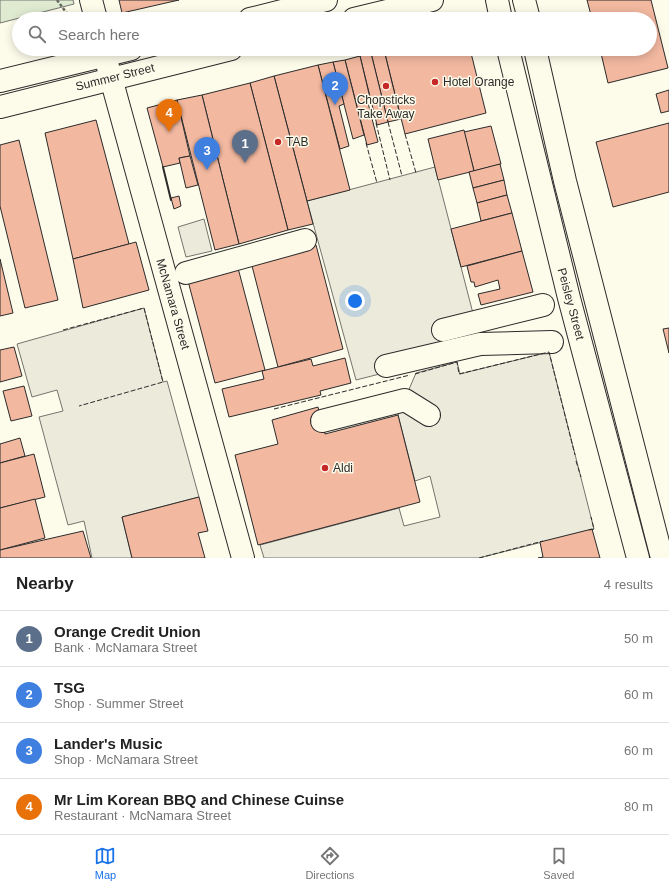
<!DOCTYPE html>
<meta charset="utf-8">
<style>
body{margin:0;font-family:Arial,sans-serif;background:#f2f2f2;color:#222}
.you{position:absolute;left:355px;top:301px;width:14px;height:14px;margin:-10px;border:3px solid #fff;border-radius:50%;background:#1a73e8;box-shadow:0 0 0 6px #1a73e833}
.badge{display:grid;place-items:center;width:26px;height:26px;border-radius:50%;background:#1a73e8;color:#fff;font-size:13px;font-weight:700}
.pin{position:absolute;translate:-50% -33px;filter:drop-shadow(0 1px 2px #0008)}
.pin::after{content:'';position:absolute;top:21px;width:14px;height:12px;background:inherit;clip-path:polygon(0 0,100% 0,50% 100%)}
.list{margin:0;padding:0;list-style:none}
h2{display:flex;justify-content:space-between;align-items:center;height:52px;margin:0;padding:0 16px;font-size:17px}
h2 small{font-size:13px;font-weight:400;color:#767676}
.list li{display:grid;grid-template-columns:26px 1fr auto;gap:12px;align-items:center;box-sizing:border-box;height:56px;padding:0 16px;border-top:1px solid #e0e0e0}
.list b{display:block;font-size:15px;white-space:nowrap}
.list p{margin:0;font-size:13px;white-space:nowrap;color:#767676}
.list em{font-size:13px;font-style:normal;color:#767676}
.icon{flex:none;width:22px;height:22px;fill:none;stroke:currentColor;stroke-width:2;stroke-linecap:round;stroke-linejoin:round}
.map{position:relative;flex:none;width:669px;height:558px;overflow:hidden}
.search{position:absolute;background:#fff;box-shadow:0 2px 10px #0003;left:12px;right:12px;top:12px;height:44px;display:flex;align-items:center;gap:10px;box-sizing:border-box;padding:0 14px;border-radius:22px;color:#767676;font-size:15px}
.sheet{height:276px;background:#fff}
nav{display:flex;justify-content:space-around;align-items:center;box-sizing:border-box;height:56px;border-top:1px solid #e0e0e0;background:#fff;font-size:11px;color:#767676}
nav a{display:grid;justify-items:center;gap:2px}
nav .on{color:#1a73e8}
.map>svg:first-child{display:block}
</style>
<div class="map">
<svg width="669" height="558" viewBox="0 0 669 558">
<rect width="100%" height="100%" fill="#fdfbea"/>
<polygon fill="#deebd1" stroke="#74746e" points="0,0 73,0 74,4 0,23"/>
<g fill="#eceadb" stroke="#74746e">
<polygon points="435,167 482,348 356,380 307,201"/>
<polygon points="204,219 212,251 186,257 178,227"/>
<polygon points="144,308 163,382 167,381 199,497 122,517 132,558 92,558 84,521 68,525 39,417 63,411 57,390 32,397 17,344"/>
<polygon points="549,352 594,529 479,558 264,558 260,545 399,508 404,526 440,517 430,476 415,481 398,415 416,373 457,362 460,374"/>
</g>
<g fill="#f2b8a0" stroke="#2b2b2b">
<polygon points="119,0 179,0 122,13"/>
<polygon points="587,0 651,0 668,68 608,83 600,49 650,49 650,19 592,19"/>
<polygon points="388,49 470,49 486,113 405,134 384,50"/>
<polygon points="384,50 401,119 388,122 371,53"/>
<polygon points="371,53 388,122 377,125 360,56"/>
<polygon points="360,56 370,98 367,99 378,142 367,145 345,60"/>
<polygon points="345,60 364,135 353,139 333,62"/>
<polygon points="333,62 344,104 339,106 349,146 340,149 318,65"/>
<polygon points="318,65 350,190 307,201 274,76"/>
<polygon points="274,76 313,224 288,230 250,83"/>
<polygon points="250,83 288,230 239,244 202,95"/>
<polygon points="669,90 669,111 661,113 656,94"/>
<polygon points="202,95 239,244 215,250 177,100"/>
<polygon points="177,100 190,156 179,158 180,163 163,167 147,108"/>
<polygon points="96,120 129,244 73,259 45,133"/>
<polygon points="669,123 669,192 613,207 596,142"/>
<polygon points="491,126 501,164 474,171 464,132"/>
<polygon points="464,130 474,171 438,180 428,139"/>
<polygon points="19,140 58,300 25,308 0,206 0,145"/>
<polygon points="190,156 198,185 186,188 179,158"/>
<polygon points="500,164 504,180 473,188 469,172"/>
<polygon points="504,180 507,195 477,203 473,188"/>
<polygon points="507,195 512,213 481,221 477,203"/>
<polygon points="179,196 181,206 174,209 171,198"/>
<polygon points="512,213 522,251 461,267 451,229"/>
<polygon points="136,242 149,290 83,308 73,259"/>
<polygon points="316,245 343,349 278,367 251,262"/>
<polygon points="522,251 533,292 481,305 478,294 500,289 498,280 475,287 474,282 471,282 467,266"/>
<polygon points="0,259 13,313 0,316"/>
<polygon points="238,268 265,370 215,383 188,281"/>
<polygon points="669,328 669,353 663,329"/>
<polygon points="14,347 22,376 0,382 0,350"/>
<polygon points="345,358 351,383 320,391 321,395 229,417 222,389 264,379 262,371 278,367 311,359 313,366"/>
<polygon points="24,386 32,416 11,421 3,391"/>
<polygon points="318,407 325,434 398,415 420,502 258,545 235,455 278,444 272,420"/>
<polygon points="20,438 25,456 0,463 0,444"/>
<polygon points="34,454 45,497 0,508 0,463"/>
<polygon points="199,497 208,531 198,533 205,558 132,558 122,517"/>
<polygon points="35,499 45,538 0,550 0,508"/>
<polygon points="592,529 600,558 538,558 543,557 540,542"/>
<polygon points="83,531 91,558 0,558 0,550"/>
</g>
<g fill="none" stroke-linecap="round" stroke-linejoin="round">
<defs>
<g id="minor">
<polyline points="91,0 96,19"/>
<polyline points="103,49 243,558"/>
<polyline points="186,273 305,240"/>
<polyline points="443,330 543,305"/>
<polyline points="386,366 480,344 552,342"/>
<polyline points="322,421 405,400 429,415"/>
</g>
<g id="major">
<polyline points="497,0 501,19"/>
<polyline points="524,0 529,19"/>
<polyline points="508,49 569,298 638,558"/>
<polyline points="535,49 565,181 662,558"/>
</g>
<g id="highway">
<polyline points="250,19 326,0"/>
<polyline points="354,19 432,0"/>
<polyline points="0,81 131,49"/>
<polyline points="0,107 231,49"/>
</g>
</defs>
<use href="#minor" stroke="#2b2b2b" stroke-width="24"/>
<use href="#major" stroke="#2b2b2b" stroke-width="24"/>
<use href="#highway" stroke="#2b2b2b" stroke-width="24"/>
<polyline stroke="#6a6964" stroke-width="2.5" stroke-dasharray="3 2" stroke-linecap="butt" points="57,0 71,19"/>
<use href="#minor" stroke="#fdfbea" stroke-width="22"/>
<use href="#major" stroke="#fdfbea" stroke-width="22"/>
<use href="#highway" stroke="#fdfbea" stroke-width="22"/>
<g stroke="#2b2b2b" stroke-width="1" stroke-dasharray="5 2" stroke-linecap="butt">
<polyline points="388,122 402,176"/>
<polyline points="376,123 390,180"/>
<polyline points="405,134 416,173"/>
<polyline points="366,143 377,183"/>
<polyline points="63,330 144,308 163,382 79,406"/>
<polyline points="415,374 457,362 459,374 549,352 575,455"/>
<polyline points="274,409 410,375"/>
<polyline points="576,461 581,477"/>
<polyline points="589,530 594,529 591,517"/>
<polyline points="479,558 543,541"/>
</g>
<polyline stroke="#2b2b2b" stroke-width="2" points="163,167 171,200"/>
</g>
<g fill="#c62828" stroke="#fdfbea" stroke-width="1.5">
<circle cx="435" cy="82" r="4"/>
<circle cx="386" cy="86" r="4"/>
<circle cx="278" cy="142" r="4"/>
<circle cx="325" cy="468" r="4"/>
</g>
<g text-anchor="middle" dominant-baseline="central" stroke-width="3" stroke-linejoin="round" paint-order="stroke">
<g font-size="12" fill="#2b2b2b" stroke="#fdfbea">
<text transform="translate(115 77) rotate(-14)">Summer Street</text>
<text transform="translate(173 304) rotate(74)">McNamara Street</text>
<text transform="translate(571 304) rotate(75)">Peisley Street</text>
</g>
<g font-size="12" fill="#2b2b2b" stroke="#fdfbea" text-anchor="start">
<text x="443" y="82">Hotel Orange</text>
<text x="386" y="100" text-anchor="middle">Chopsticks<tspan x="386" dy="14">Take Away</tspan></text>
<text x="286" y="142">TAB</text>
<text x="333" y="468">Aldi</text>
</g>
</g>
</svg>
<div class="you"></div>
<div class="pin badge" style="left:245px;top:163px;background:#5c6f8a">1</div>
<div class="pin badge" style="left:335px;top:105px;background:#3f7fe0">2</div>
<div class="pin badge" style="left:207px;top:170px;background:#3f7fe0">3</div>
<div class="pin badge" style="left:169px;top:132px;background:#e8710a">4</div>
<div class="search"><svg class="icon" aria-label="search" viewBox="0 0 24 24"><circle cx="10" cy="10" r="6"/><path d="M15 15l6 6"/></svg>Search here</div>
</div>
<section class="sheet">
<h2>Nearby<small>4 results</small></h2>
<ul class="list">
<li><span class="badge" style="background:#5c6f8a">1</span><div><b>Orange Credit Union</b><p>Bank · McNamara Street</p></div><em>50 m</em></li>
<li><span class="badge" style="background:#3f7fe0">2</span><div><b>TSG</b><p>Shop · Summer Street</p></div><em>60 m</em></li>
<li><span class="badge" style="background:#3f7fe0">3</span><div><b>Lander's Music</b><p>Shop · McNamara Street</p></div><em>60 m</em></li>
<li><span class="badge" style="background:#e8710a">4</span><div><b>Mr Lim Korean BBQ and Chinese Cuinse</b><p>Restaurant · McNamara Street</p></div><em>80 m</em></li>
</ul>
</section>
<nav>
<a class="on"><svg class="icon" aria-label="map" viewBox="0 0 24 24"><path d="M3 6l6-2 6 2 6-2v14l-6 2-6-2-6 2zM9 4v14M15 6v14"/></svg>Map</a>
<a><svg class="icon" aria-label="directions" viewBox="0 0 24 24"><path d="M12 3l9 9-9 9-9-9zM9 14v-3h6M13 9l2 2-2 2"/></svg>Directions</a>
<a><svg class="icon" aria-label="saved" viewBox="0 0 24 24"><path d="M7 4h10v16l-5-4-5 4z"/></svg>Saved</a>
</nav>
